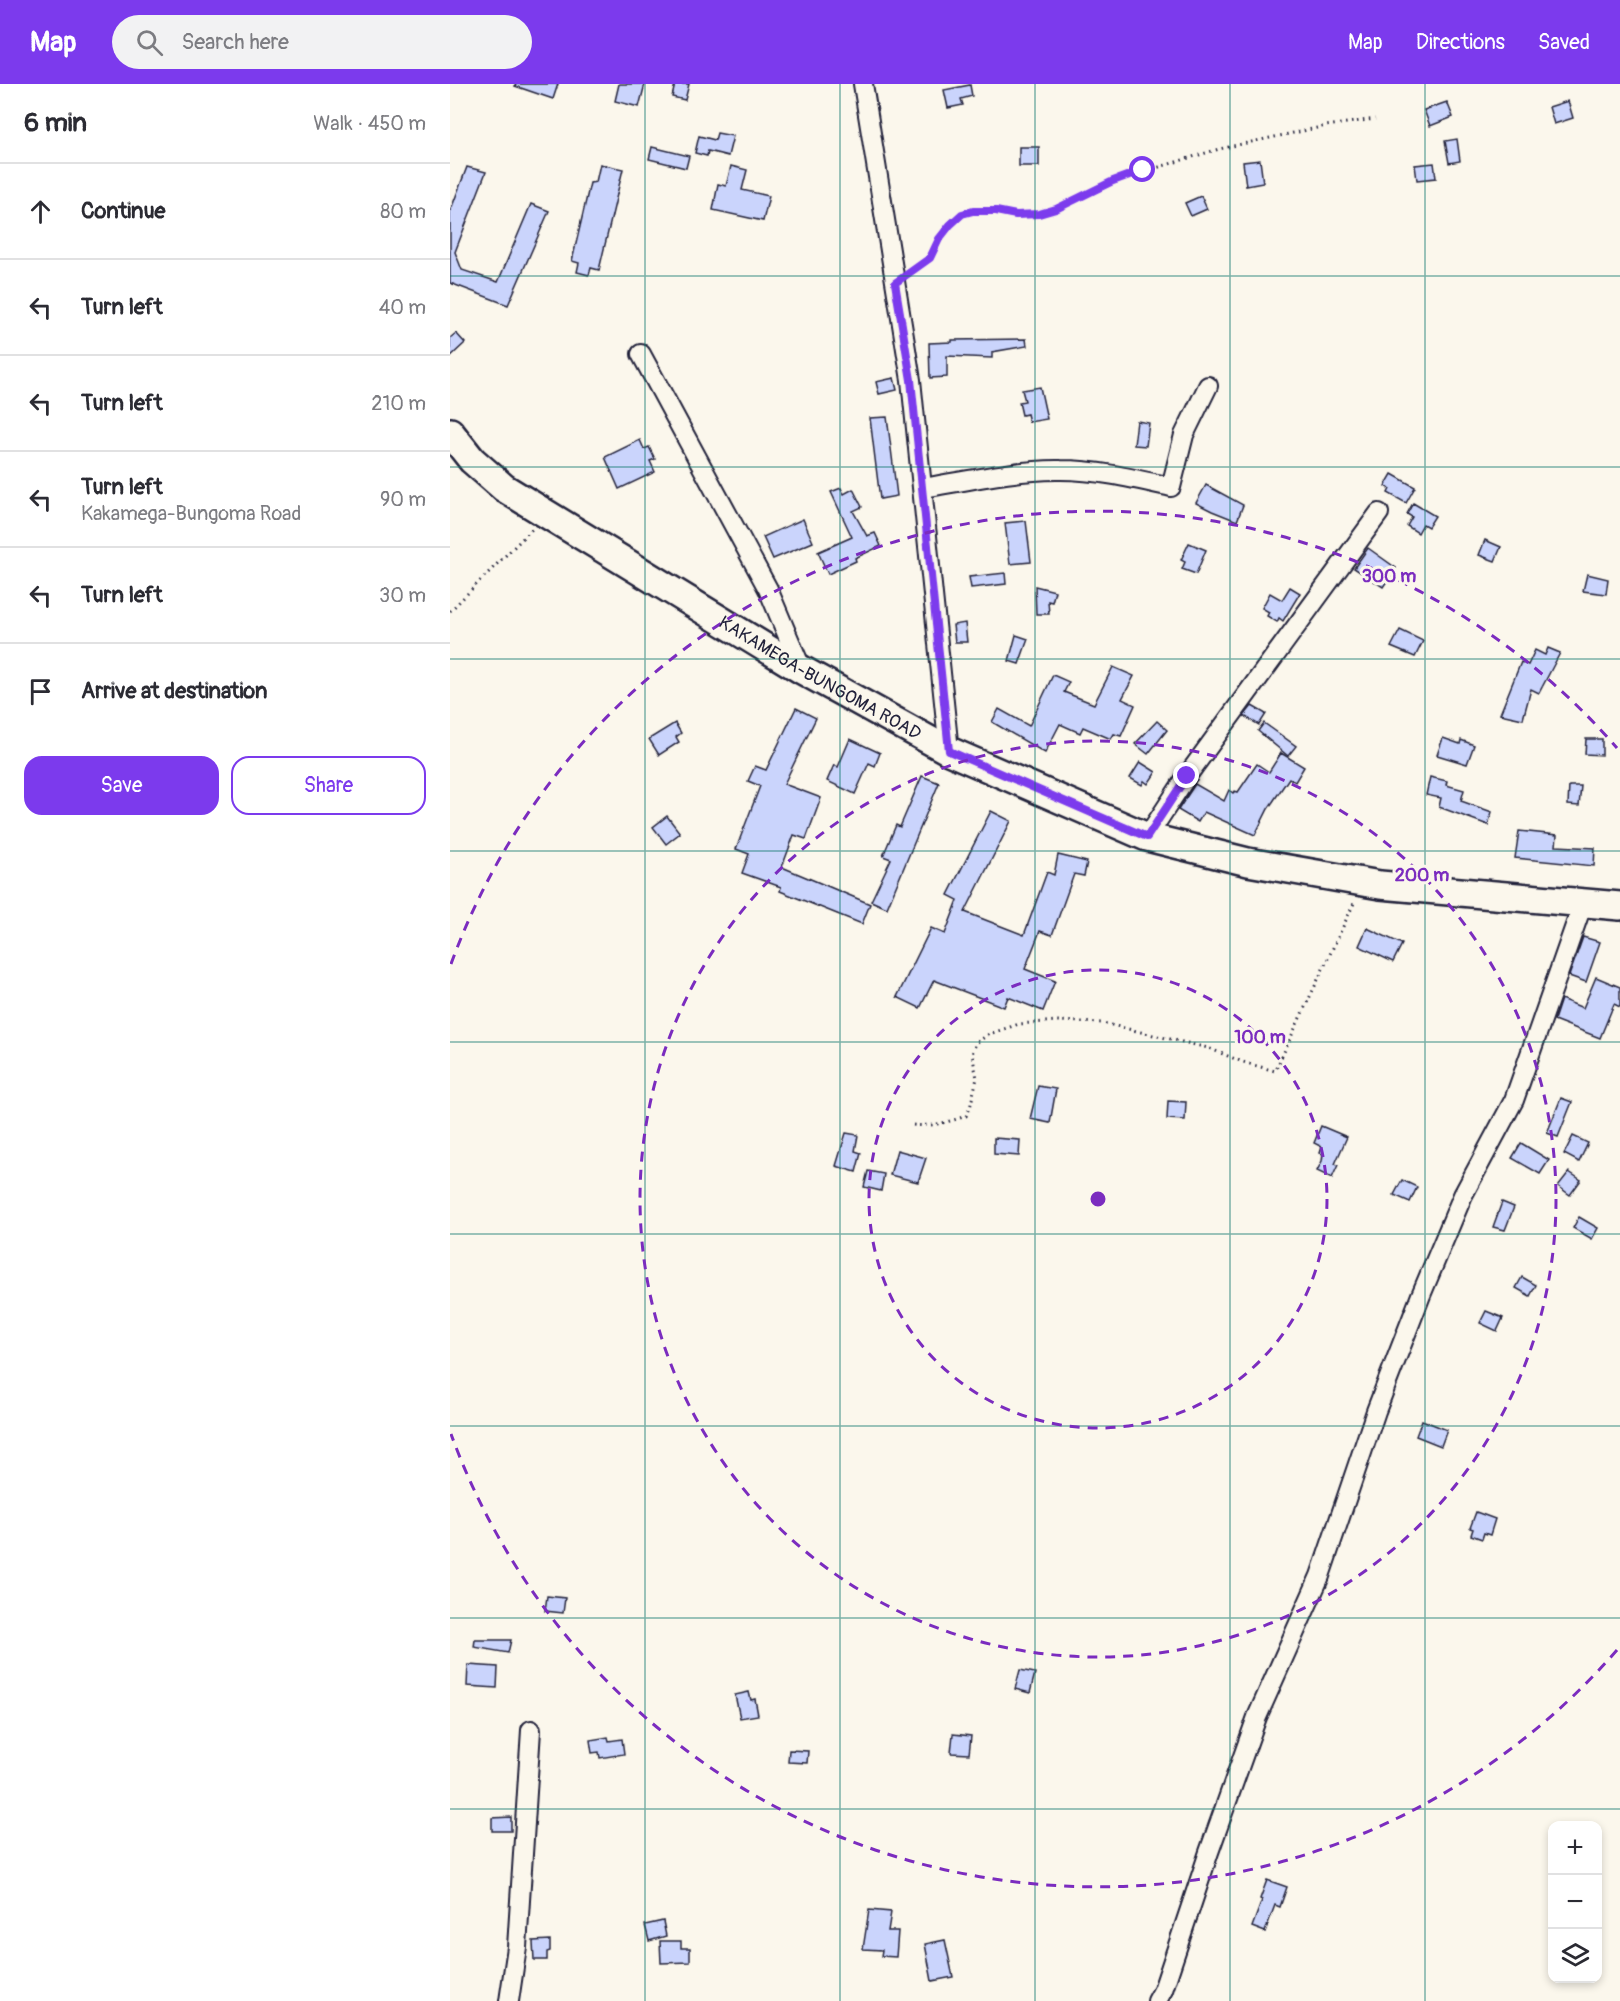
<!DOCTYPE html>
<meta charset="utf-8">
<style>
body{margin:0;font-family:Pangolin,sans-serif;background:#f2f2f3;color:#2b2b33}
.controls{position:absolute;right:18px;bottom:18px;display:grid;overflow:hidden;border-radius:12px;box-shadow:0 3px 9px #0003}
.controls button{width:54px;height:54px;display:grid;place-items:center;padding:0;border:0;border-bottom:2px solid #e1e1e2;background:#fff;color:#2b2b33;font:30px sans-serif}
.stop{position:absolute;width:18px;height:18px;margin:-14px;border:4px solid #7c3aed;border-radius:50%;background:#fff}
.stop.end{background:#7c3aed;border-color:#fff;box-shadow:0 2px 6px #0008}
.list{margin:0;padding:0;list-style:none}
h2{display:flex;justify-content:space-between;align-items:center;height:78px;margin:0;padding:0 24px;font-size:26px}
h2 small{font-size:20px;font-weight:400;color:#7c7c81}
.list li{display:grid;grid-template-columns:39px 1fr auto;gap:18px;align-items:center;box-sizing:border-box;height:96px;padding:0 24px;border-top:2px solid #e1e1e2}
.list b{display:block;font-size:22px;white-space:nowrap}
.list p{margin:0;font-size:20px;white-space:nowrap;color:#7c7c81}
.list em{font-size:20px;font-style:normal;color:#7c7c81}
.actions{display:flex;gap:12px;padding:18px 24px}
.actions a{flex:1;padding:14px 0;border:2px solid #7c3aed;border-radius:18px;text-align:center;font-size:21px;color:#7c3aed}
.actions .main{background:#7c3aed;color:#fff}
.icon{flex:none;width:33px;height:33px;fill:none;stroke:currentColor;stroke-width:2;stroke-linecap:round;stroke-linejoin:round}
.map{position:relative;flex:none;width:1170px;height:1917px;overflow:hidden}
header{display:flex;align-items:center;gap:36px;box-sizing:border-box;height:84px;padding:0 30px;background:#7c3aed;color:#fff}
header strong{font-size:28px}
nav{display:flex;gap:33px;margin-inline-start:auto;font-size:21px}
.search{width:420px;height:54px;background:#f2f2f3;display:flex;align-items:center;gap:15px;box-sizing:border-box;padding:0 21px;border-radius:33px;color:#7c7c81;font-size:22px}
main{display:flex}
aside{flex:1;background:#fff}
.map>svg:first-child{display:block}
</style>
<header>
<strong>Map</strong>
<div class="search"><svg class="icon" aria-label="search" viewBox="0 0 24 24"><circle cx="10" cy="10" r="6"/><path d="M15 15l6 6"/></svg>Search here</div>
<nav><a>Map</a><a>Directions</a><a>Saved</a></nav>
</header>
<main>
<aside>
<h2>6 min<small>Walk · 450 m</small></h2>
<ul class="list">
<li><svg class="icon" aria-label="ahead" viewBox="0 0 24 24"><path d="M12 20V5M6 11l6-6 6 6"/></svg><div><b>Continue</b></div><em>80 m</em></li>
<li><svg class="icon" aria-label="left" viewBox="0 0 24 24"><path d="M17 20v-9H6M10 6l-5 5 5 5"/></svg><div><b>Turn left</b></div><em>40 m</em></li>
<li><svg class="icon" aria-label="left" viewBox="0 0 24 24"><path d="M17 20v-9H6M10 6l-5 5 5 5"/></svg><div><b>Turn left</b></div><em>210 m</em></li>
<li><svg class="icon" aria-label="left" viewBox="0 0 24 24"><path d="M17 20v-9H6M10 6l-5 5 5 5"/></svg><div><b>Turn left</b><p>Kakamega-Bungoma Road</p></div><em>90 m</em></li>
<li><svg class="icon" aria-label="left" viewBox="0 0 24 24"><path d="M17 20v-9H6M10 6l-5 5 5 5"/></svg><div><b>Turn left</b></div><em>30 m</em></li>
<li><svg class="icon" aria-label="arrive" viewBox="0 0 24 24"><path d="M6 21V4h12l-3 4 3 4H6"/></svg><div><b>Arrive at destination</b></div></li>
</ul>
<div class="actions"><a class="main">Save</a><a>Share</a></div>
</aside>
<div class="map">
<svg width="1170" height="1917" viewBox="0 0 1170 1917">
<rect width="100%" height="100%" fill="#fbf7ec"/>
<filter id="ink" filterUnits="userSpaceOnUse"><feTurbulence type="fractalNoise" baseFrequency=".0167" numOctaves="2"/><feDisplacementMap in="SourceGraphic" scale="12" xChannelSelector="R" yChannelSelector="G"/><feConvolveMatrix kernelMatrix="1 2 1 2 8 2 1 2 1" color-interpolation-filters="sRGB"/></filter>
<g filter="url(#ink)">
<g fill="#cad4fc" stroke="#22223b" stroke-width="1.5">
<polygon points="66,0 108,0 103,15 65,2"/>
<polygon points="169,0 195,0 189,23 165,17"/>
<polygon points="225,0 239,0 235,16 222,13"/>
<polygon points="520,1 522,12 511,15 513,21 498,24 494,6"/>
<polygon points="1118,17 1123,34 1104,40 1099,23"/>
<polygon points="997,18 1003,33 980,42 974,26"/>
<polygon points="267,49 283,52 278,72 258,67 257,72 245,69 249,52 265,56"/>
<polygon points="1007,55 1010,77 999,79 995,57"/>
<polygon points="202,63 239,72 236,84 199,75"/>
<rect x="569" y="63" width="20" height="19"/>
<polygon points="810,76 813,99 796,102 793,78"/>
<polygon points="984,79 986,94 967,96 965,81"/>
<polygon points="150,80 173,85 149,186 141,184 139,191 127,188 129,179 122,177 140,99 146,98"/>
<polygon points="281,82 297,86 292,106 319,112 313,137 263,126 268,100 276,102"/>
<polygon points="17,83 36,88 5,168 12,186 48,198 81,120 99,127 58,221 0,199 0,128"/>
<polygon points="751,112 757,125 741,132 735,119"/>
<polygon points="6,249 15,259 0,273 0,254"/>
<polygon points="576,255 577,262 542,268 542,274 497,272 497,293 480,294 479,259 502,258 502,256"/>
<polygon points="444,294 447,306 429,310 426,298"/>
<polygon points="590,303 597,335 579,338 577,330 572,331 569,318 575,317 572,306"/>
<polygon points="437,333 447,412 430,415 420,334"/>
<polygon points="687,337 699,339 696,362 684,361"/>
<polygon points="190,356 194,365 199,363 205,375 200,377 205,388 169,405 155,373"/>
<polygon points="942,390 965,403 956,419 938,409 940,405 935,402"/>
<polygon points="756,401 793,421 787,437 762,427 746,419"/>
<polygon points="391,404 394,410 403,405 412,423 403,427 417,452 425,449 431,462 405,474 406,477 378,490 368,468 402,453 381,408"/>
<polygon points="963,419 985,432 978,443 973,440 968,449 957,442 962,433 957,430"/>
<polygon points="353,435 363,458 323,475 313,453"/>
<polygon points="576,437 581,478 560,480 555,439"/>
<polygon points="1035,456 1051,463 1045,477 1029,471"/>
<polygon points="739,459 756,466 746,490 732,485 735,478 731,476"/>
<polygon points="918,464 946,484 933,503 904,484"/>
<polygon points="555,489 556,500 521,504 519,493"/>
<polygon points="1137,490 1158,495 1156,510 1133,507"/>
<polygon points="585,502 605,507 602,518 598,517 599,530 586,530"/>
<polygon points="840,503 850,509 833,537 829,534 827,538 817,532 819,528 812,524 820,509 832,516"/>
<polygon points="515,539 517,558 505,558 503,541"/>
<polygon points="950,546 973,557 965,573 941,563"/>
<polygon points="566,551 578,555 569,580 559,577"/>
<polygon points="1098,564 1110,569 1089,609 1081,605 1073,635 1050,630 1071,578 1078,581 1085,566 1095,571"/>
<polygon points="663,583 684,592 672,615 685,621 671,652 664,650 661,655 633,643 630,649 610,640 595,669 542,638 549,625 579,642 603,591 619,598 614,608 644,620"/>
<polygon points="802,622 816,630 809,641 794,632"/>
<polygon points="346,624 366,634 334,700 371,714 356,755 344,751 332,783 420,820 412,840 330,807 331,803 292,789 299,770 286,765 310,702 298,697 305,682 316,686"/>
<polygon points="707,637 717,646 698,670 685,660"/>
<polygon points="225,639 231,649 226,653 229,658 209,671 199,655"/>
<polygon points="814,639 846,662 838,672 808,647"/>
<polygon points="993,654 1010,660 1011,656 1024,661 1017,680 987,671"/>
<polygon points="400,655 430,669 425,682 419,679 405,710 377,697 384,681 388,683"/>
<polygon points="1136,655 1152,655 1152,671 1135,670"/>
<polygon points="831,669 854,683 845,698 839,694 818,725 805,751 754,728 748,738 728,726 745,700 774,717 779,706 783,709 785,707 788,708 807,680 819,688"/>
<polygon points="690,678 706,688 698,700 694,697 692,701 680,694"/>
<polygon points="472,692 489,699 437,824 421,817 441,775 433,772 446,741 450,743"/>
<polygon points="980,693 997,697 996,701 1014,706 1011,717 1042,728 1038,741 989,723 991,714 976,711"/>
<polygon points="1119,702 1131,702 1129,722 1118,721"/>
<polygon points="541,727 561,737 515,828 574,851 597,788 604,791 608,771 637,778 634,792 624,790 602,851 590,847 575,885 605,897 593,927 558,913 554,923 484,896 470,924 447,913 481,844 495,850 508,816 498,811"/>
<polygon points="217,732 230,749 216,760 203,743"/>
<polygon points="1069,747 1107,751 1106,762 1145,764 1144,782 1065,774"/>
<polygon points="917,844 952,860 943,878 909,862"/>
<polygon points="1133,853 1150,858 1136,898 1119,892"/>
<polygon points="1146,893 1170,903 1170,923 1164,920 1150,954 1104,936 1111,915 1133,924"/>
<polygon points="588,1002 606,1005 600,1039 580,1035"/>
<polygon points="1111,1014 1122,1018 1108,1053 1097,1049"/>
<polygon points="718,1017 736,1018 735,1036 717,1035"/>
<polygon points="871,1042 897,1053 885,1080 888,1081 882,1094 867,1087 872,1077 873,1070 870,1069 872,1063 864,1059"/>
<polygon points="396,1049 408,1051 405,1067 411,1069 406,1088 386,1082"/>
<polygon points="1123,1052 1138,1059 1129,1078 1114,1070"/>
<polygon points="544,1054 570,1056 569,1072 544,1070"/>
<polygon points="1071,1059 1099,1076 1090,1090 1062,1074"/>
<polygon points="447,1066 476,1074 468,1098 440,1091"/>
<polygon points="418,1087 434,1090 431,1107 414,1103"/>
<polygon points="1119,1088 1131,1096 1120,1111 1108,1102"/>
<polygon points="952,1096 967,1103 960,1118 944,1111"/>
<polygon points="1052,1118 1064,1123 1055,1146 1043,1143"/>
<polygon points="1129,1133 1148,1144 1142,1155 1123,1144"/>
<polygon points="1072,1193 1086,1201 1080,1212 1066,1204"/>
<polygon points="1036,1227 1053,1234 1047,1247 1030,1239"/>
<polygon points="972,1336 997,1346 991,1362 966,1352"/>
<polygon points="1026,1428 1045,1435 1040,1451 1034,1449 1032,1455 1021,1451 1023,1445 1020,1444"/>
<polygon points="97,1512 115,1514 113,1529 95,1527"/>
<polygon points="25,1556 61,1556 58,1569 24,1563"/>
<polygon points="18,1581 48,1583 47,1604 17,1602"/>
<polygon points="570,1586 585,1589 580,1609 565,1605"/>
<polygon points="299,1608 301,1616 305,1615 308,1631 290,1634 285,1611"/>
<polygon points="503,1650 521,1652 519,1670 501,1669"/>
<polygon points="158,1653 159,1657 172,1655 174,1670 150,1674 149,1668 142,1669 140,1656"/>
<polygon points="339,1666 358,1667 357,1679 338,1678"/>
<polygon points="61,1733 61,1747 42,1747 42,1734"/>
<polygon points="817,1796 837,1803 830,1823 825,1821 815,1848 802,1843 812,1816 810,1815"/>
<polygon points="419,1826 441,1828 438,1847 448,1847 446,1873 431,1872 432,1866 413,1865"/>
<polygon points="213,1837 216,1852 199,1857 195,1841"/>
<polygon points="100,1856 100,1867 97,1868 97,1876 84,1876 83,1857"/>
<polygon points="495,1856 503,1893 482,1897 475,1860"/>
<polygon points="210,1857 231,1857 231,1864 240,1864 240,1878 211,1879"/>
</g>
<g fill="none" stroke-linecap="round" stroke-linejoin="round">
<defs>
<g id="street">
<polyline points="413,0 461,296 499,667"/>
<polyline points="191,270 318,505 352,586"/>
<path d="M 473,404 C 515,397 569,385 611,386 C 648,386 685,395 721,403 L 734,351 L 758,302"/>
<polyline points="697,753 737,692 929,429"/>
<polyline points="59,1917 67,1863 81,1646"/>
<polyline points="707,1917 713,1906 759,1768 807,1633 870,1492 926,1327 971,1211 1013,1111 1064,1016 1133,819"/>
</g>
<g id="primary">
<path id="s1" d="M 0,348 L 22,376 L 54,404 L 352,586 L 499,667 L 697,753 L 798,778 L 930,801 L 1170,822"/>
</g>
</defs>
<use href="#street" stroke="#22223b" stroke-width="22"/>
<use href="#primary" stroke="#22223b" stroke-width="32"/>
<g stroke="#22223b" stroke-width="3" stroke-dasharray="1.5 4.5" stroke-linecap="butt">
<polyline points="459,190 480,174 489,155 500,141 512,130 523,127 546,127 566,131 589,130 606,125 663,97 769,65 876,42 925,35"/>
<polyline points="0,527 82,445"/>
<path d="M 463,1041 C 482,1043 498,1038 516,1032 L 520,1024 L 527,994 L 522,970 L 526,959 L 539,950 L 569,940 L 607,937 L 653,939 L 758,964 L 793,978 L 825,987 L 905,817"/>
</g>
<use href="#street" stroke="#fbf7ec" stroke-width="18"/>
<use href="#primary" stroke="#fbf7ec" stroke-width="27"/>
</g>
</g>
<g fill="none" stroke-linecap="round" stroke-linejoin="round" filter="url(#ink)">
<polyline stroke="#7c3aed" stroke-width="8" points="693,86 663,97 606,125 589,130 566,131 546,127 523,127 512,130 500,141 489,155 480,174 445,199 461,296 499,667 697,753 737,692"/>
</g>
<path fill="none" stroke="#0f766e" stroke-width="1.5" stroke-opacity="0.55" d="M 195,0 L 195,1917M 390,0 L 390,1917M 585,0 L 585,1917M 780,0 L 780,1917M 975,0 L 975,1917M 0,192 L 1170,192M 0,383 L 1170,383M 0,575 L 1170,575M 0,767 L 1170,767M 0,958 L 1170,958M 0,1150 L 1170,1150M 0,1342 L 1170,1342M 0,1534 L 1170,1534M 0,1725 L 1170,1725"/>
<g fill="none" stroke="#7b2cbf" stroke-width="3" stroke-dasharray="10 8">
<circle cx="648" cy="1115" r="229"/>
<circle cx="648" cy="1115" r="458"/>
<path d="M1167 1566A688 688 0 0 1 1 1350M1 880A688 688 0 0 1 1167 664"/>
</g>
<g text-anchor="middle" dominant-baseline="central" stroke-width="6" stroke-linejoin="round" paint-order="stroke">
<g font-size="18" fill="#22223b" stroke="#fbf7ec">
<text stroke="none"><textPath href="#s1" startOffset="447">KAKAMEGA-BUNGOMA ROAD</textPath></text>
</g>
</g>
<circle cx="648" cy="1115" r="9" fill="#7b2cbf" stroke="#fbf7ec" stroke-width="3"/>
<g font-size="18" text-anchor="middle" font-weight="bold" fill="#7b2cbf" stroke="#fbf7ec" stroke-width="6" stroke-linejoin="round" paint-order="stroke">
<text x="939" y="498">300 m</text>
<text x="972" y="797">200 m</text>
<text x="810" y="959">100 m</text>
</g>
</svg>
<div class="controls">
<button>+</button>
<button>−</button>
<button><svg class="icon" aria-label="layers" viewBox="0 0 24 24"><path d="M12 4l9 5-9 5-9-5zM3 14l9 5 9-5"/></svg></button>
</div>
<div class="stop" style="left:693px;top:86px"></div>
<div class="stop end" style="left:737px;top:692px"></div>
</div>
</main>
